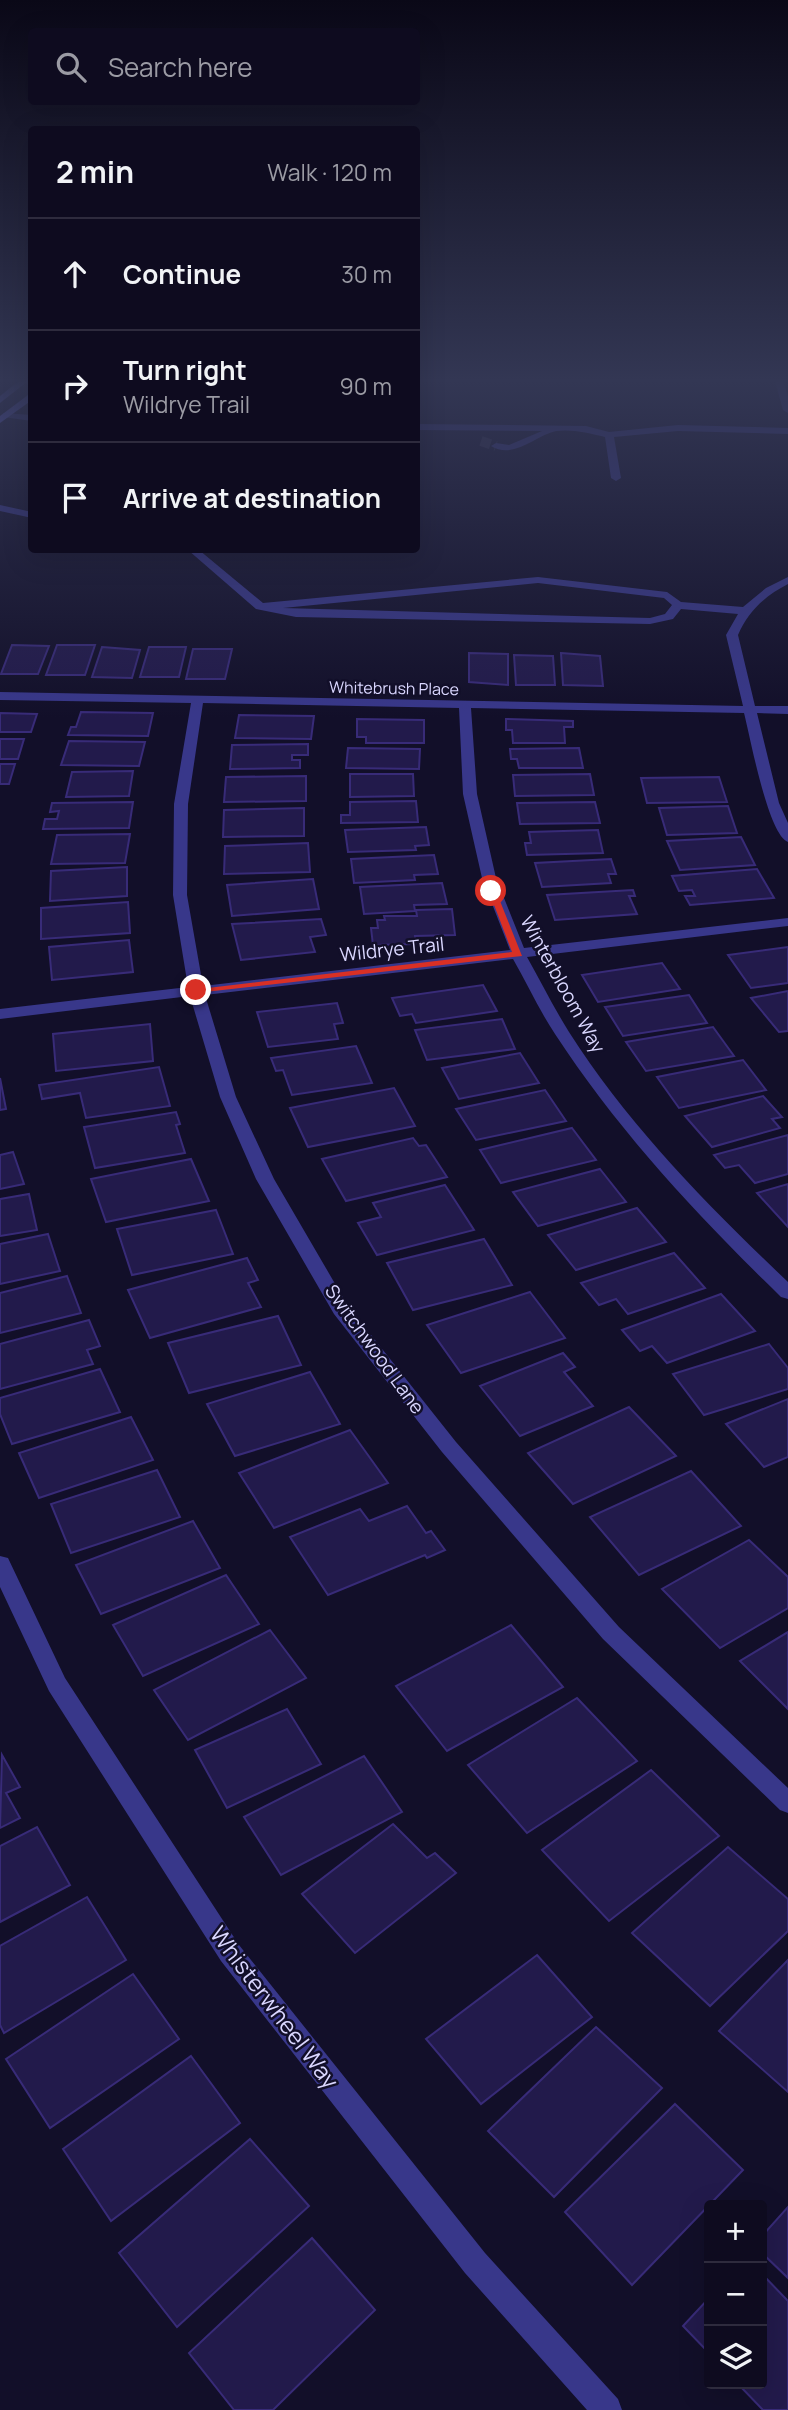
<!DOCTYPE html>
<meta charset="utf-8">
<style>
body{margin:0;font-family:Manrope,sans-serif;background:#171428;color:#f1f3f6}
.controls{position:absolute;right:21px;bottom:21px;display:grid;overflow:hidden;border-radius:7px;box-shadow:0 7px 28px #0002}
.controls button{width:63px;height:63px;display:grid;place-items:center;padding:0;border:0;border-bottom:2px solid #2e2b3d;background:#0e0b1f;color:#f1f3f6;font:35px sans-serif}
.stop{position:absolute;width:21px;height:21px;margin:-16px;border:5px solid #d93025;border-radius:50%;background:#fff}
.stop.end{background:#d93025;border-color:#fff;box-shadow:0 2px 7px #0008}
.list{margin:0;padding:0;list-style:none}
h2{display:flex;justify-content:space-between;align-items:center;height:91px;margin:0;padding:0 28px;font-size:30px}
h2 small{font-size:23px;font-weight:400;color:#9b9ba4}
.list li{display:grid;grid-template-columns:46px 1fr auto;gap:21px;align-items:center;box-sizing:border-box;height:112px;padding:0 28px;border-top:2px solid #2e2b3d}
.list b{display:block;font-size:26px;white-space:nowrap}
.list p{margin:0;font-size:23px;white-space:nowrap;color:#9b9ba4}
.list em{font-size:23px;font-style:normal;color:#9b9ba4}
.icon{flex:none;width:38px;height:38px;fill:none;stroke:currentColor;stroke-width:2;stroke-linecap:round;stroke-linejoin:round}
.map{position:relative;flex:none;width:788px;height:2410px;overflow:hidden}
.search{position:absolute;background:#0e0b1f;box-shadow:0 7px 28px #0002;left:28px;top:28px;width:392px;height:77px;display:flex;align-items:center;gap:18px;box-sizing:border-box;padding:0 24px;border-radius:7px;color:#9b9ba4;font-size:26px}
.panel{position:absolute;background:#0e0b1f;box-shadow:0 7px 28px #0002;left:28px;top:126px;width:392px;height:427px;border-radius:7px}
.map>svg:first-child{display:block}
</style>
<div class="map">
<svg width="788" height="2410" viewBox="0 0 788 2410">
<rect width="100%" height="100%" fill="#120f29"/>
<g fill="#221a4b" stroke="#382b78" stroke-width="2">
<polygon points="12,645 49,646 38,674 1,674"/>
<polygon points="57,645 95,645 85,675 46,675"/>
<polygon points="102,647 140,650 132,678 92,677"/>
<polygon points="149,647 186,647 179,677 140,677"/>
<polygon points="193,649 232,649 225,679 186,679"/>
<polygon points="469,653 508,654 508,685 469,682"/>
<polygon points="561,653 600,656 603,686 563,685"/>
<polygon points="514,655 553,656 555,685 516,685"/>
<polygon points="81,712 153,713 148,736 68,735 71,727 76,727"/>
<polygon points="0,713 37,714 31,732 0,732"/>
<polygon points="239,715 314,716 311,739 235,738"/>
<polygon points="357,719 424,720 424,743 366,743 366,737 357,737"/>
<polygon points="506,719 573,721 573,727 564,727 565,743 513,743 512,730 506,730"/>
<polygon points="0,739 24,739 18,759 0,759"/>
<polygon points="69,741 145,742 139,766 61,765"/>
<polygon points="308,744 308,755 292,755 292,760 300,760 300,768 230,769 232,745"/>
<polygon points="348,748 420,749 419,769 346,768"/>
<polygon points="579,748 583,768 519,768 517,759 511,759 510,749"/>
<polygon points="0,764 15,764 9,784 0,784"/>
<polygon points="133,771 129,796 66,797 72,772"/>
<polygon points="350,774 413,774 414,796 350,797"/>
<polygon points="590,774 594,795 515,796 513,775"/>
<polygon points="306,776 306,801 224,802 226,777"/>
<polygon points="719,777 727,802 647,803 641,778"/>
<polygon points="416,801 418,822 341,823 341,815 350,815 350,802"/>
<polygon points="133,802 129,828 43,829 45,819 57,819 59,811 50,812 52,803"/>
<polygon points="595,802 600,823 520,824 517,803"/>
<polygon points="728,806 737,833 667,835 659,808"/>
<polygon points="304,808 304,836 223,837 224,810"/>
<polygon points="426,827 429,845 415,846 416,850 348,852 345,830"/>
<polygon points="598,830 603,853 527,855 525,843 531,843 529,832"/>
<polygon points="130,834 125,863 51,864 57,835"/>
<polygon points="741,837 755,865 680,870 667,841"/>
<polygon points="308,843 310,872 224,874 225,846"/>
<polygon points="434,855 438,874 414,875 415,880 354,883 351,859"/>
<polygon points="611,859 616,874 608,874 611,883 542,887 535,863"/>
<polygon points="127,867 127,896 50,901 51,871"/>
<polygon points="757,869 774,898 690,905 685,896 695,896 692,890 679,891 672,876"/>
<polygon points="313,879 319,909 232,916 227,885"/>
<polygon points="442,883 447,904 414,905 415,911 364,914 360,887"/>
<polygon points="633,890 635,896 629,896 637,914 555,920 547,895"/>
<polygon points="128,902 130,933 41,939 41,908"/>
<polygon points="452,909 455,935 415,936 416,944 373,945 371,928 378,928 377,920 385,920 384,916 417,916 416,910"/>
<polygon points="321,919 326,935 310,937 315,952 241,960 232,924"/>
<polygon points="129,940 133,972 52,980 49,947"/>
<polygon points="788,947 788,983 751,988 728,955"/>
<polygon points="662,963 680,989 598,1002 582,975"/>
<polygon points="483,985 497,1011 416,1023 412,1014 400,1016 392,998"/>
<polygon points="788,991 788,1031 779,1032 751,998"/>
<polygon points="689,995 707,1023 623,1036 605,1007"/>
<polygon points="337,1003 343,1023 334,1024 338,1039 268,1047 257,1012"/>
<polygon points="502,1019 515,1049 427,1060 415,1030"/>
<polygon points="150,1024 153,1061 56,1071 53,1034"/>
<polygon points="713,1027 734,1056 646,1071 626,1042"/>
<polygon points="356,1046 372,1083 292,1095 283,1070 276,1071 271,1058"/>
<polygon points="520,1053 539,1083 459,1099 442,1068"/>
<polygon points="743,1060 766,1090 679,1108 657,1077"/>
<polygon points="159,1067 170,1106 86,1118 80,1093 42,1099 39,1085"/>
<polygon points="0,1078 6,1109 0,1110"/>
<polygon points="394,1088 415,1126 308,1147 290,1108"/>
<polygon points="545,1090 566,1121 476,1140 456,1109"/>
<polygon points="763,1096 782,1117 772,1119 780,1128 712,1147 685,1116"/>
<polygon points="176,1112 180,1124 176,1125 185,1153 95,1168 84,1127"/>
<polygon points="572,1128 596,1160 501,1183 480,1150"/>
<polygon points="788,1135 788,1174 755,1183 739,1165 725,1168 714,1155"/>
<polygon points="413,1138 419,1146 426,1145 447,1177 346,1201 322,1159"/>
<polygon points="13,1152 24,1184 0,1189 0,1155"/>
<polygon points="191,1159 209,1201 106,1222 91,1179"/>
<polygon points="600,1169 626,1202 538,1226 513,1192"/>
<polygon points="788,1184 788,1227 757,1193"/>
<polygon points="445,1185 474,1230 377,1255 358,1223 381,1217 373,1203"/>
<polygon points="29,1194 37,1230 0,1236 0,1199"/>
<polygon points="637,1208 666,1242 576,1270 548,1235"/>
<polygon points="216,1210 233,1254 132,1275 117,1229"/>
<polygon points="48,1234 60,1271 0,1284 0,1244"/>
<polygon points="484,1239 512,1285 413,1310 387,1263"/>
<polygon points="674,1253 705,1288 628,1314 616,1299 599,1305 581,1283"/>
<polygon points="247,1258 258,1280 248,1283 261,1307 150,1338 128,1290"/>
<polygon points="67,1276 81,1313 0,1333 0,1293"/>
<polygon points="530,1292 565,1338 461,1373 427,1325"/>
<polygon points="721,1294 755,1331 667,1363 652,1346 640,1351 622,1330"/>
<polygon points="278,1316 301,1365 189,1393 168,1343"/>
<polygon points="89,1320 100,1346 87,1350 93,1364 0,1389 0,1344"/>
<polygon points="769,1344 788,1368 788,1389 704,1415 673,1374"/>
<polygon points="563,1353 575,1367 564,1372 593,1406 520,1436 480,1386"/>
<polygon points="100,1369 120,1412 12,1444 0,1414 0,1398"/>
<polygon points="310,1372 340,1424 235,1456 207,1404"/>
<polygon points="788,1399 788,1457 764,1467 726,1424"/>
<polygon points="629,1407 676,1456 573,1504 528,1453"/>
<polygon points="131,1417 153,1460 39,1498 19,1453"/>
<polygon points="350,1430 388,1483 274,1528 239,1473"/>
<polygon points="157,1470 180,1517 71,1553 51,1504"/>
<polygon points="691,1471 741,1526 639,1575 590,1517"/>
<polygon points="407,1506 426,1533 431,1531 445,1550 427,1558 425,1555 328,1595 290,1537 360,1509 369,1521"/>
<polygon points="193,1521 220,1568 101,1614 76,1565"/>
<polygon points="749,1540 788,1577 788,1608 720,1648 662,1589"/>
<polygon points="226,1575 259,1624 143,1676 113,1625"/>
<polygon points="511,1625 563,1687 447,1751 396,1686"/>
<polygon points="270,1630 306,1678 188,1740 154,1690"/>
<polygon points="788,1632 788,1709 740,1661"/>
<polygon points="577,1698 637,1761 527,1833 468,1765"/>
<polygon points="287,1709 321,1764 227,1808 195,1750"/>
<polygon points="2,1755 20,1787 6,1793 20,1818 0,1828"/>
<polygon points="364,1756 402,1812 281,1875 244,1817"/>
<polygon points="651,1770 719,1836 609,1921 542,1850"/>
<polygon points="393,1824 427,1858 435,1853 456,1873 355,1953 302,1894"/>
<polygon points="37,1827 70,1885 0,1922 0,1846"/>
<polygon points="728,1847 788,1899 788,1931 710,2006 632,1933"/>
<polygon points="87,1897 126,1960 4,2033 0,2025 0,1946"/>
<polygon points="537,1955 592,2017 481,2104 426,2039"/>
<polygon points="788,1960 788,2092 719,2031"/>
<polygon points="133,1974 179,2039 50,2128 6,2059"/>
<polygon points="596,2027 662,2088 554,2197 488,2131"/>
<polygon points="191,2056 240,2123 111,2221 63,2149"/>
<polygon points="675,2104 743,2170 632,2285 565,2212"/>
<polygon points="250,2139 309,2206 177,2327 119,2253"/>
<polygon points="788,2207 788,2278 762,2253 762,2236"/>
<polygon points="312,2238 375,2310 273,2410 234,2410 189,2353"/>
<polygon points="762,2274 788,2301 788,2410 763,2410 738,2384 762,2384"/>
<polygon points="709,2298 709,2353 683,2326"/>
</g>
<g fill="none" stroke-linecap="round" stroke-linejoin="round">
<polyline stroke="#302d49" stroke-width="10" stroke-dasharray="10 5" stroke-linecap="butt" points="481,441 496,446"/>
<g fill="#38378a" fill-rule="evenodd">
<polygon points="775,381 783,381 788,396 788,413 783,410"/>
<polygon points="3,413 32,415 32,421 3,417"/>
<path d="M 416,424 L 586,426 L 609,432 L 678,425 L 788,428 L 788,434 L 678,431 L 614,437 L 621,478 L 616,481 L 611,478 L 605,437 C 589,433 572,429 556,431 C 536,435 514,460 491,446 L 496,443 L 509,445 L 542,431 L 416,430 Z"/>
<polygon points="0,505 32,512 32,518 0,511"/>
<path d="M 188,550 L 199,550 L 263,603 L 538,577 L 667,592 L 681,602 L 743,607 L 766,588 L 788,577 L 788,584 C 765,596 748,611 738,635 L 755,706 L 788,706 L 788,714 L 757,713 L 779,803 L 788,823 L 788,842 C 768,835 750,736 744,713 L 471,708 L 477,794 L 496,878 L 524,948 L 788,918 L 788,926 L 527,957 C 541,982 554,1008 569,1032 C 629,1126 708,1206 788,1282 L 788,1299 L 781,1297 C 698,1216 619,1132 555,1034 C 539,1010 527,983 513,959 L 205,995 L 236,1097 L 274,1179 L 348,1306 L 456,1442 L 619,1627 L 788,1788 L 788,1813 L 780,1810 L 603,1639 L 442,1452 L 334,1314 L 256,1179 L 220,1097 L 190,996 L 0,1019 L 0,1009 L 188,987 L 173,895 L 174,804 L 191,703 L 0,700 L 0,692 L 743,706 L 726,635 L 738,614 L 681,609 L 673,619 L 650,624 L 296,617 L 256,609 ZM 538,583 L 664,598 L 672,605 L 665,614 L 650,618 L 283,608 ZM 203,703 L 459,708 L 463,794 L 482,878 L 510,950 L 203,986 L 187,895 L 188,804 Z"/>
<polygon points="0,1556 8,1558 65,1678 239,1945 485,2253 618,2399 622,2410 587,2410 465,2273 221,1961 49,1691 0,1587"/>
</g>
<g fill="#6e6eff" fill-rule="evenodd">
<polygon points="19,381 28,381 0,403 0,396"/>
<polygon points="32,392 32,400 0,423 0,416"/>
</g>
</g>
<linearGradient id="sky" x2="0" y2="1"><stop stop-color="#0a0817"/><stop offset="0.53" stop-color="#333754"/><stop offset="1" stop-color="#333754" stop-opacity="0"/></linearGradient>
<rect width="788" height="718" fill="url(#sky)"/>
<polygon fill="#d93025" points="488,889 496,891 522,956 196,993 191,990 512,952"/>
<g text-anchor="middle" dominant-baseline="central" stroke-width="5" stroke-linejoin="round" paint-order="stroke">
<g font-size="16" fill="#dad7ff" stroke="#120f29">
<text transform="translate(394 688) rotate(1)">Whitebrush Place</text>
</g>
<g font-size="19" fill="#dad7ff" stroke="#120f29">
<text transform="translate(392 949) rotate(-6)">Wildrye Trail</text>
<text transform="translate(563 984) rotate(61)">Winterbloom Way</text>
<text transform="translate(375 1349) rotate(54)">Switchwood Lane</text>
</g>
<g font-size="23" fill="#dad7ff" stroke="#120f29">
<text transform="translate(275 2007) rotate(53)">Whisterwheel Way</text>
</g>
</g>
</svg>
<div class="controls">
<button>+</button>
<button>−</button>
<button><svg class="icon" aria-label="layers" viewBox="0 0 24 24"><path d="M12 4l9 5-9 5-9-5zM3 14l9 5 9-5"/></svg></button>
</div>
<div class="stop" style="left:491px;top:891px"></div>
<div class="stop end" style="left:196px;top:990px"></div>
<div class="search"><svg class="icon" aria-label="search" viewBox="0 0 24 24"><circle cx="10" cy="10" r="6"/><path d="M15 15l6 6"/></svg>Search here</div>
<section class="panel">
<h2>2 min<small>Walk · 120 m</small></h2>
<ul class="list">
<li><svg class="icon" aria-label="ahead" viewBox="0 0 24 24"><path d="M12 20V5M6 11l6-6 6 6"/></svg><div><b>Continue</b></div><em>30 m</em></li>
<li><svg class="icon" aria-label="right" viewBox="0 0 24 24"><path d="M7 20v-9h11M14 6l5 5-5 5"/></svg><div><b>Turn right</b><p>Wildrye Trail</p></div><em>90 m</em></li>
<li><svg class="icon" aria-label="arrive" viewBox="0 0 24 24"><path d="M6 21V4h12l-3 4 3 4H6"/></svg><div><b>Arrive at destination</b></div></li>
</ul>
</section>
</div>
